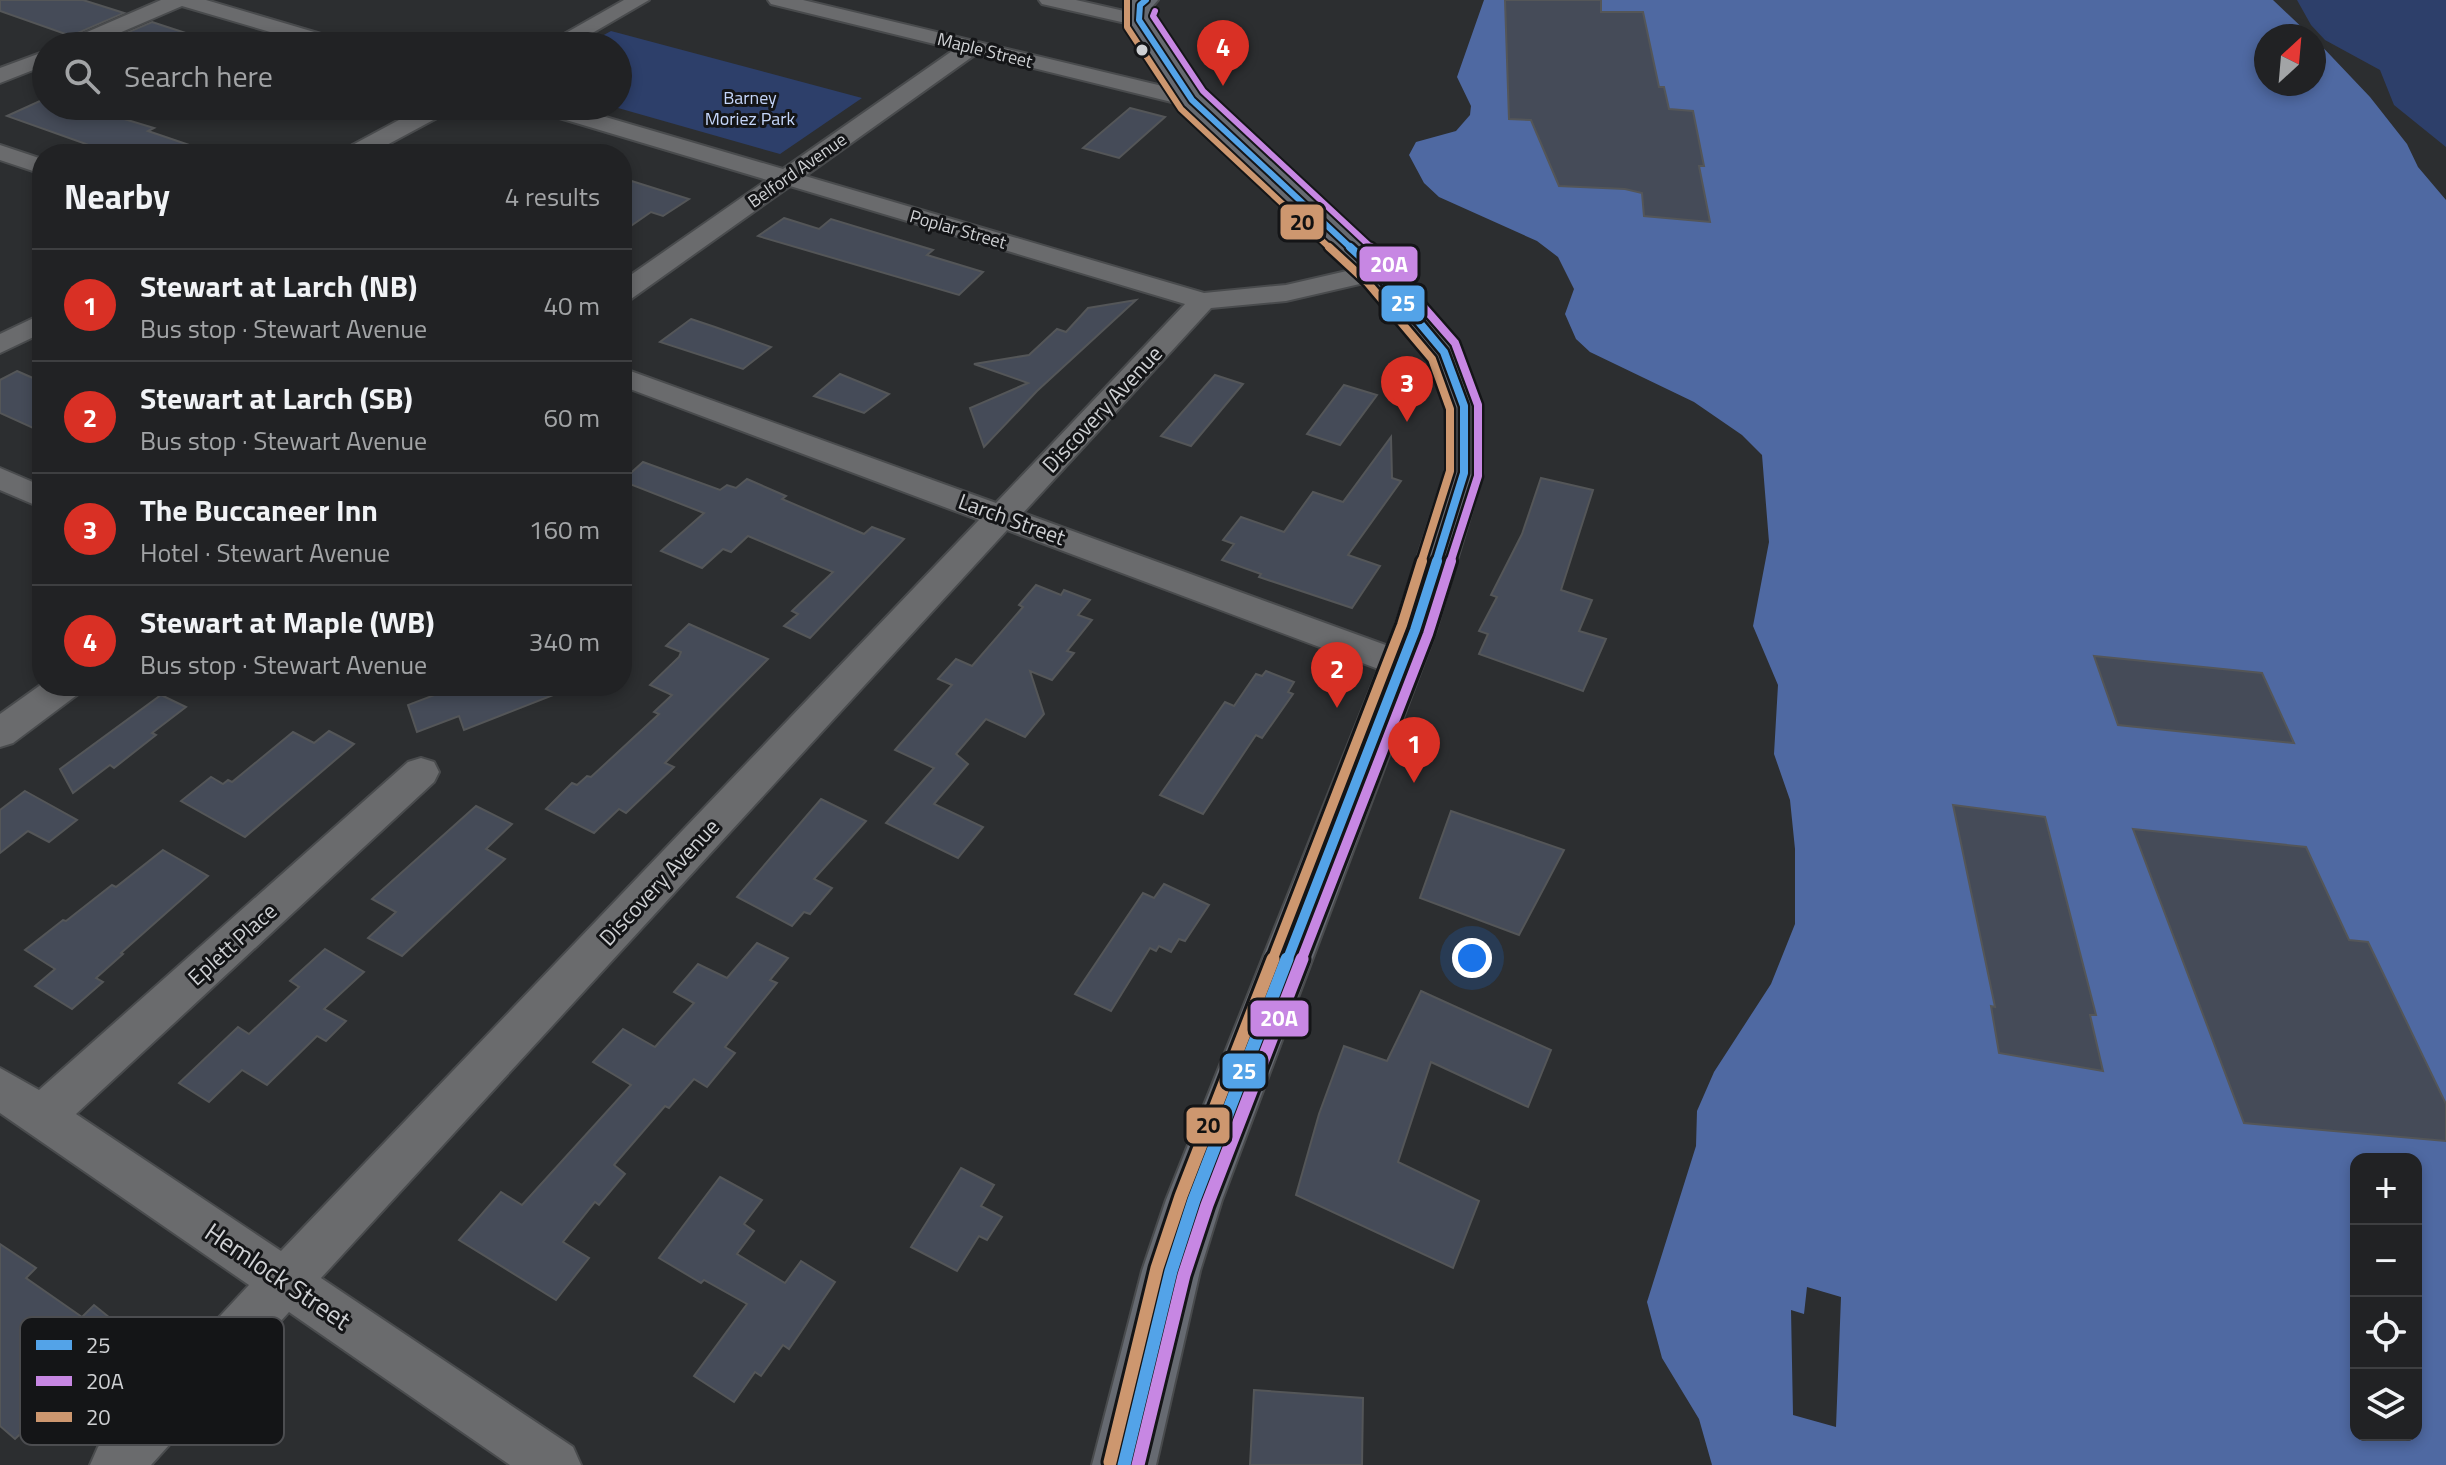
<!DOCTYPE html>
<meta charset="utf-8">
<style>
body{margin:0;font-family:"Titillium Web",sans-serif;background:#2d2f31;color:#f1f3f6}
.controls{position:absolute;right:24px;bottom:24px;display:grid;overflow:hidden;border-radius:16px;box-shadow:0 4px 12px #0003}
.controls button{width:72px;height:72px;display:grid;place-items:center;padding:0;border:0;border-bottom:2px solid #3e3f41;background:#212224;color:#f1f3f6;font:40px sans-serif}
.compass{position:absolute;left:2254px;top:24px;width:72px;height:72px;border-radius:50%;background:#212224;box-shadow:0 4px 12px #0003;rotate:26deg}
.you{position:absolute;left:1472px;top:958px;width:28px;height:28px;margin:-20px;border:6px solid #fff;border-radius:50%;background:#1a73e8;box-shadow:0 0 0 12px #1a73e833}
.badge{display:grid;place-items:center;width:52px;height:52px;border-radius:50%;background:#d93025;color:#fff;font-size:26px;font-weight:700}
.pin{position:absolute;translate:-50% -66px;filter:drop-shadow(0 2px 4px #0008)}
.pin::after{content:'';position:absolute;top:42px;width:28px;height:24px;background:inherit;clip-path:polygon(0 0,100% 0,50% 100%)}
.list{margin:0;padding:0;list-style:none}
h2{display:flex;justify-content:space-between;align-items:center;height:104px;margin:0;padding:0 32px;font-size:34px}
h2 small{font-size:26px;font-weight:400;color:#a2a4a6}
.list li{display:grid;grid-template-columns:52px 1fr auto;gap:24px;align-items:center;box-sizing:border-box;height:112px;padding:0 32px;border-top:2px solid #3e3f41}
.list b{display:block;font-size:30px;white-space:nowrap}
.list p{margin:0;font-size:26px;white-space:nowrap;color:#a2a4a6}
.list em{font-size:26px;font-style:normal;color:#a2a4a6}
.icon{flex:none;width:44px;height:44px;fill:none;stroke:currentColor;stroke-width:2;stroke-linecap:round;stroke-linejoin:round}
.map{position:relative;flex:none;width:2446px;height:1465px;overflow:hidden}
.search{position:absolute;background:#212224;box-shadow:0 4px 12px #0003;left:32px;top:32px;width:600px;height:88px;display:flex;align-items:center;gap:20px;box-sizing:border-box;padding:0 28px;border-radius:44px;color:#a2a4a6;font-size:30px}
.panel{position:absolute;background:#212224;box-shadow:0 4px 12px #0003;left:32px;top:144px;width:600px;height:552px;border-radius:32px}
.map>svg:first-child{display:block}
</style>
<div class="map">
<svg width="2446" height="1465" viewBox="0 0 2446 1465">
<rect width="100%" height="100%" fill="#2c2e30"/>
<g fill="#2d3f6a">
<polygon points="2297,0 2446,0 2446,147 2394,105 2380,70 2325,40 2311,25"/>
<polygon points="611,31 862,98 780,154 611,106 618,106 618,46 584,46"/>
</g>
<path fill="#4f69a2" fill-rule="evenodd" d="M 1484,0 L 2273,0 L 2311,36 L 2266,36 L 2266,84 L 2314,84 L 2314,38 L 2370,97 L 2407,144 L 2418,167 L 2446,200 L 2446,1465 L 1712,1465 L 1699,1419 L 1662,1358 L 1647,1302 L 1696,1146 L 1697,1111 L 1714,1072 L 1771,984 L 1795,924 L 1795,849 L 1790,800 L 1774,754 L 1778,685 L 1753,626 L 1769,542 L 1762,455 L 1742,435 L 1694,402 L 1590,352 L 1576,339 L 1565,314 L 1574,289 L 1558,257 L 1537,241 L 1439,197 L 1424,183 L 1409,155 L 1416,142 L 1456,131 L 1470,115 L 1471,106 L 1457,77 ZM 2356,1159 L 2416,1159 L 2416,1435 L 2356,1435 Z"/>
<polygon fill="#2c2e30" points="1807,1287 1841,1297 1836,1427 1793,1415 1791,1310 1804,1314"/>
<g fill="#454b58" stroke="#545658" stroke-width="2">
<polygon points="0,0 83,0 124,13 71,36 0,11"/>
<polygon points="1505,0 1601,0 1601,12 1643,12 1659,87 1664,87 1669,109 1693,111 1704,166 1699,166 1710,222 1644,216 1642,193 1625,189 1559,186 1531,120 1509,119"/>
<polygon points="152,22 210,41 209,46 98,45"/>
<polygon points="42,100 46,101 46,106 61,106 79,112 88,108 154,128 148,131 201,149 201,154 114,154 7,116"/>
<polygon points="1130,108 1165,117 1119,158 1083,148"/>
<polygon points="622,178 689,199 663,216 651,212 622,232"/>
<polygon points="784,218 819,229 831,219 933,250 927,255 983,272 959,295 758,236"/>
<polygon points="1136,300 1037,391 984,447 970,408 1028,383 974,364 1029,355 1057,329 1066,332 1088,308"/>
<polygon points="691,319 715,327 771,347 743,369 660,342"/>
<polygon points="17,371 42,382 42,432 0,413 0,380"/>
<polygon points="840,374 889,394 864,413 814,396"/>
<polygon points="1215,375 1243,384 1191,446 1161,436"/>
<polygon points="1344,385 1377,395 1340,445 1307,434"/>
<polygon points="1391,437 1392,478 1401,481 1348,555 1380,566 1352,608 1259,577 1261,574 1222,560 1234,544 1223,540 1241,517 1284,532 1313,492 1343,502"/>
<polygon points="643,462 720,490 727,485 736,488 747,479 786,496 782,499 864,534 872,527 904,539 810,638 784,626 798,614 792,611 833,572 748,536 731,552 723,549 702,568 661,551 704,513 622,481"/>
<polygon points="1541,478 1593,490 1561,590 1592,600 1579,631 1606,639 1583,691 1479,654 1488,634 1479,631 1497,597 1491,595 1522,534"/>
<polygon points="1036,585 1061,595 1064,590 1090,600 1078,615 1092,620 1067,651 1074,653 1052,680 1030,671 1044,714 1025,737 986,719 956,754 968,764 934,804 983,827 958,858 886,823 934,768 895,750 952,685 938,679 956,659 972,666 1023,607 1019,605"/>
<polygon points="689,624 768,659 665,763 674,767 626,813 619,809 594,833 546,809 572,783 577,785 587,776 591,777 659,714 654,712 672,695 650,685 679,657 681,652 666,646"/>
<polygon points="2094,656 2262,673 2294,743 2118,725"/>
<polygon points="1266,671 1294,682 1288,692 1293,694 1262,738 1256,735 1203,814 1160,795 1225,702 1234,706 1256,674 1262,676"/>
<polygon points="458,686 571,686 571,688 464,730 459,716 417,732 408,705"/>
<polygon points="161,695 186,707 152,733 156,735 114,768 110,765 73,793 60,769"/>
<polygon points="329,731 354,744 245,837 181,801 211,777 223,784 228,780 232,782 293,732 314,743"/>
<polygon points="25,791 77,820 49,842 28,831 0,853 0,810"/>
<polygon points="821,799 866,821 814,879 832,888 810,914 804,912 792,926 737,897"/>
<polygon points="1953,805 2045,817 2096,1015 2090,1015 2103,1071 1999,1053 1991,1006 1995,1007"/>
<polygon points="476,806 512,824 486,849 505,859 402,956 368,938 396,912 372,899"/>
<polygon points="1451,811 1564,850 1519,935 1420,898"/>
<polygon points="2133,829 2306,847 2349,940 2368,942 2446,1104 2446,1141 2244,1123"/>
<polygon points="163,850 208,876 121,953 123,954 96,978 103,982 72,1009 35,986 55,969 25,950 63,920 66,921 112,885 116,887"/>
<polygon points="1164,884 1209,905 1185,941 1179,939 1171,952 1159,946 1156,951 1150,948 1111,1011 1075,994 1143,893 1154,898"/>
<polygon points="757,943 788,958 770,980 777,983 725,1047 735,1053 707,1087 694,1079 669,1108 665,1106 614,1165 625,1174 599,1205 595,1202 563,1242 589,1258 556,1300 459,1240 501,1192 522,1205 631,1085 593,1062 623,1029 655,1047 694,1003 674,992 698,964 727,978"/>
<polygon points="325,949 364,972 324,1009 346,1021 326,1041 317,1036 267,1085 242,1070 209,1102 179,1083 238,1027 249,1034 299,987 290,981"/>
<polygon points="1421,991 1551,1050 1528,1107 1431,1062 1398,1162 1479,1201 1453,1268 1296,1195 1319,1114 1344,1046 1387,1061"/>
<polygon points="961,1168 994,1185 981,1206 1002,1217 987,1240 979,1236 957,1271 911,1247"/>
<polygon points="720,1177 762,1200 744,1224 754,1231 737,1254 785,1283 801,1261 835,1282 789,1349 783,1345 761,1376 755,1372 734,1402 694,1376 747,1304 704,1280 701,1283 659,1258"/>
<polygon points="0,1244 36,1268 26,1278 82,1317 94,1305 141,1343 47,1436 32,1423 15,1439 0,1426"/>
<polygon points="1254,1390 1363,1398 1362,1465 1250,1465"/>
</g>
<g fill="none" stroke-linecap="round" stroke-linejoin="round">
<defs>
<g id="minor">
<polygon points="161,0 206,0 348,42 352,46 318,46 182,6 89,46 60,46 64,42"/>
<polygon points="624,0 649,0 570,46 543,46"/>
<polygon points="768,0 803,0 1200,95 1203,100 1192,107 976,54 805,176 1204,293 1286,285 1377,264 1386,266 1390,272 1386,278 1377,280 1286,301 1211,308 1023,513 1413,655 1418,664 1413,673 1401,677 1389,673 1007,530 321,1278 573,1447 581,1465 510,1465 289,1312 151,1465 90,1465 98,1447 249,1285 0,1113 0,1068 39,1090 408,762 421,758 434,762 439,772 434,782 76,1114 281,1251 979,520 622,386 622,368 996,503 1185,304 790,186 631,299 622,301 622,281 767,180 536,111 533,106 568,106 783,169 955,49 771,4"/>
<polygon points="1039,0 1076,0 1146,16 1149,20 1139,26 1042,4"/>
<polygon points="46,51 46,65 0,83 0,68"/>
<polygon points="425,106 453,106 450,111 370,154 341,154 345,149"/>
<polygon points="0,145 42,159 42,174 0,160"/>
<polygon points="42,314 42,333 0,353 0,334"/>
<polygon points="0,468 42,486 42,508 0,490"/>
<polygon points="42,684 82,686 77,695 13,743 0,747 0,714"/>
</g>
<polygon id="highway" points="1131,0 1158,0 1152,7 1152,20 1202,94 1388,265 1461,352 1482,406 1483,473 1436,630 1222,1200 1200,1271 1156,1465 1092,1465 1142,1271 1166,1200 1394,630 1445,473 1446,406 1428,354 1366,279 1182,106 1126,20"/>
</defs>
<use href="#minor" stroke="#494b4d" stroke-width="4"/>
<use href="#highway" stroke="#494b4d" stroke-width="4"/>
<use href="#minor" fill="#6a6b6d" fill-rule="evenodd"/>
<use href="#highway" fill="#666a71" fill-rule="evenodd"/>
<defs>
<polyline id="bus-1-far3" points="1146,0 1140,5 1139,20 1192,100 1352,249"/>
<polyline id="bus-1-far2" points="1350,247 1377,272 1444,352 1464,406 1464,473 1436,563"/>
<polyline id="bus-1-far1" points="1287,961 1415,630 1437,561"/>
<polyline id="bus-1" points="1124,1465 1171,1271 1194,1200 1287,959"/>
<polyline id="bus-2-far3" points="1155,11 1153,16 1203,91 1373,249"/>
<polyline id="bus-2-far2" points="1371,247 1455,343 1478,405 1478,476 1450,563"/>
<polyline id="bus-2-far1" points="1301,961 1428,634 1451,561"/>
<polyline id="bus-2" points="1138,1465 1184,1275 1207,1205 1302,959"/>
<polyline id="bus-3-far3" points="1127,0 1127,27 1181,109 1331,249"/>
<polyline id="bus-3-far2" points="1329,247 1367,282 1432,359 1450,409 1450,471 1421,563"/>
<polyline id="bus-3-far1" points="1272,961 1402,625 1422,561"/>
<polyline id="bus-3" points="1110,1462 1157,1268 1181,1196 1273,959"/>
</defs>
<use href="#bus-1-far3" stroke="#141517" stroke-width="10"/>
<use href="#bus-1-far2" stroke="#141517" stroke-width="13"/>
<use href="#bus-1-far1" stroke="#141517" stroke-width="16"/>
<use href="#bus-1" stroke="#141517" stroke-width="19"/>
<use href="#bus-2-far3" stroke="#141517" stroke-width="10"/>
<use href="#bus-2-far2" stroke="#141517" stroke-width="13"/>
<use href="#bus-2-far1" stroke="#141517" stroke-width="16"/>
<use href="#bus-2" stroke="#141517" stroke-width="19"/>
<use href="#bus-3-far3" stroke="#141517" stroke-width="10"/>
<use href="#bus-3-far2" stroke="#141517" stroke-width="13"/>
<use href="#bus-3-far1" stroke="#141517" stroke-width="16"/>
<use href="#bus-3" stroke="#141517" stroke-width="19"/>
<use href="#bus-1-far3" stroke="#53a3e8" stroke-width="6"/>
<use href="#bus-1-far2" stroke="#53a3e8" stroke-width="8"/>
<use href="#bus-1-far1" stroke="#53a3e8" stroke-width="10"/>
<use href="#bus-1" stroke="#53a3e8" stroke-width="13"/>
<use href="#bus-2-far3" stroke="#c787e3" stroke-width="6"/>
<use href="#bus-2-far2" stroke="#c787e3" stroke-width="8"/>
<use href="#bus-2-far1" stroke="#c787e3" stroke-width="10"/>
<use href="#bus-2" stroke="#c787e3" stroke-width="13"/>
<use href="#bus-3-far3" stroke="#cd976f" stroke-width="6"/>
<use href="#bus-3-far2" stroke="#cd976f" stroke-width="8"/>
<use href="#bus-3-far1" stroke="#cd976f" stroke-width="10"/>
<use href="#bus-3" stroke="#cd976f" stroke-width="13"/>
</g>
<circle fill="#cfd1d4" stroke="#141517" stroke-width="3" cx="1142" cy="50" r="7"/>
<g text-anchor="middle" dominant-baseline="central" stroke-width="6" stroke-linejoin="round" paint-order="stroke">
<g font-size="18" fill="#cfd1d4" stroke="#141517">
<text transform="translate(985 50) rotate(14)">Maple Street</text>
<text transform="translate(797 170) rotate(-35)">Belford Avenue</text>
<text transform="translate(958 229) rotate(16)">Poplar Street</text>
</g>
<g font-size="18" fill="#c5d6fa" stroke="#141517">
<text x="750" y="97">Barney<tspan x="750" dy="21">Moriez Park</tspan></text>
</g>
<g font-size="22" fill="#cfd1d4" stroke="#141517">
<text transform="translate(1102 409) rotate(-47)">Discovery Avenue</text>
<text transform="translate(1012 519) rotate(20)">Larch Street</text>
<text transform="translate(659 882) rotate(-47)">Discovery Avenue</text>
<text transform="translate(232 944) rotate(-42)">Eplett Place</text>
</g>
<g font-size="26" fill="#cfd1d4" stroke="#141517">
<text transform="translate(278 1276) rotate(34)">Hemlock Street</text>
</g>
</g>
<rect x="20" y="1317" width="264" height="128" rx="12" fill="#141517" stroke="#4c4d50" stroke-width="2"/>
<rect x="36" y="1340" width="36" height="10" fill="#53a3e8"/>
<rect x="36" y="1376" width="36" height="10" fill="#c787e3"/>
<rect x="36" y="1412" width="36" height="10" fill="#cd976f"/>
<g font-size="22" fill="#cfd1d4">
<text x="86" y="1353">25</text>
<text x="86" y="1389">20A</text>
<text x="86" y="1425">20</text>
</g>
<g stroke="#141517" stroke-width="3">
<rect x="1279" y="203" width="46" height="38" rx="8" fill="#cd976f"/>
<rect x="1358" y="245" width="61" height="38" rx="8" fill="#c787e3"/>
<rect x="1380" y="284" width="46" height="39" rx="8" fill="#53a3e8"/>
<rect x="1249" y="999" width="61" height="39" rx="8" fill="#c787e3"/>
<rect x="1221" y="1052" width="46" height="38" rx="8" fill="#53a3e8"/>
<rect x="1185" y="1106" width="46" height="39" rx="8" fill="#cd976f"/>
</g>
<g font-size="22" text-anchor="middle" font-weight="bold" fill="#fff">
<text x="1389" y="272">20A</text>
<text x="1403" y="311">25</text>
<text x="1279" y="1026">20A</text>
<text x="1244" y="1079">25</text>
</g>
<g font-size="22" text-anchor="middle" font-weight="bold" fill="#111">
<text x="1302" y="230">20</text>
<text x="1208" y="1133">20</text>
</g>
</svg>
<div class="controls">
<button>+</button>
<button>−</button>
<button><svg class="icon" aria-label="locate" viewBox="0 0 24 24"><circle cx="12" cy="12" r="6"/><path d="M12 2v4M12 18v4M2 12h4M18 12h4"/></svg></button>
<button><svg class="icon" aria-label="layers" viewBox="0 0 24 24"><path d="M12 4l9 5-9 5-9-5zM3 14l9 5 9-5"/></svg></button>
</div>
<svg class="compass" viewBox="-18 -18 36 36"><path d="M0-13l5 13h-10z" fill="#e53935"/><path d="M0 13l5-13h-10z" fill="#a2a4a6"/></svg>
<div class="you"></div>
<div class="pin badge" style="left:1414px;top:783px">1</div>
<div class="pin badge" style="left:1337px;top:708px">2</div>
<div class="pin badge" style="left:1407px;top:422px">3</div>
<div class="pin badge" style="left:1223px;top:86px">4</div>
<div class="search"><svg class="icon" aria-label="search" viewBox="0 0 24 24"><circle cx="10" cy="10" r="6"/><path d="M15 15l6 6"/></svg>Search here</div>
<section class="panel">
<h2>Nearby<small>4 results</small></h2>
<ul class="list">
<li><span class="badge">1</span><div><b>Stewart at Larch (NB)</b><p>Bus stop · Stewart Avenue</p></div><em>40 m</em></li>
<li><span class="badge">2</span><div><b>Stewart at Larch (SB)</b><p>Bus stop · Stewart Avenue</p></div><em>60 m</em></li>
<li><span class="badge">3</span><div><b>The Buccaneer Inn</b><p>Hotel · Stewart Avenue</p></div><em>160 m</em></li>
<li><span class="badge">4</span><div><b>Stewart at Maple (WB)</b><p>Bus stop · Stewart Avenue</p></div><em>340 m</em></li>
</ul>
</section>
</div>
